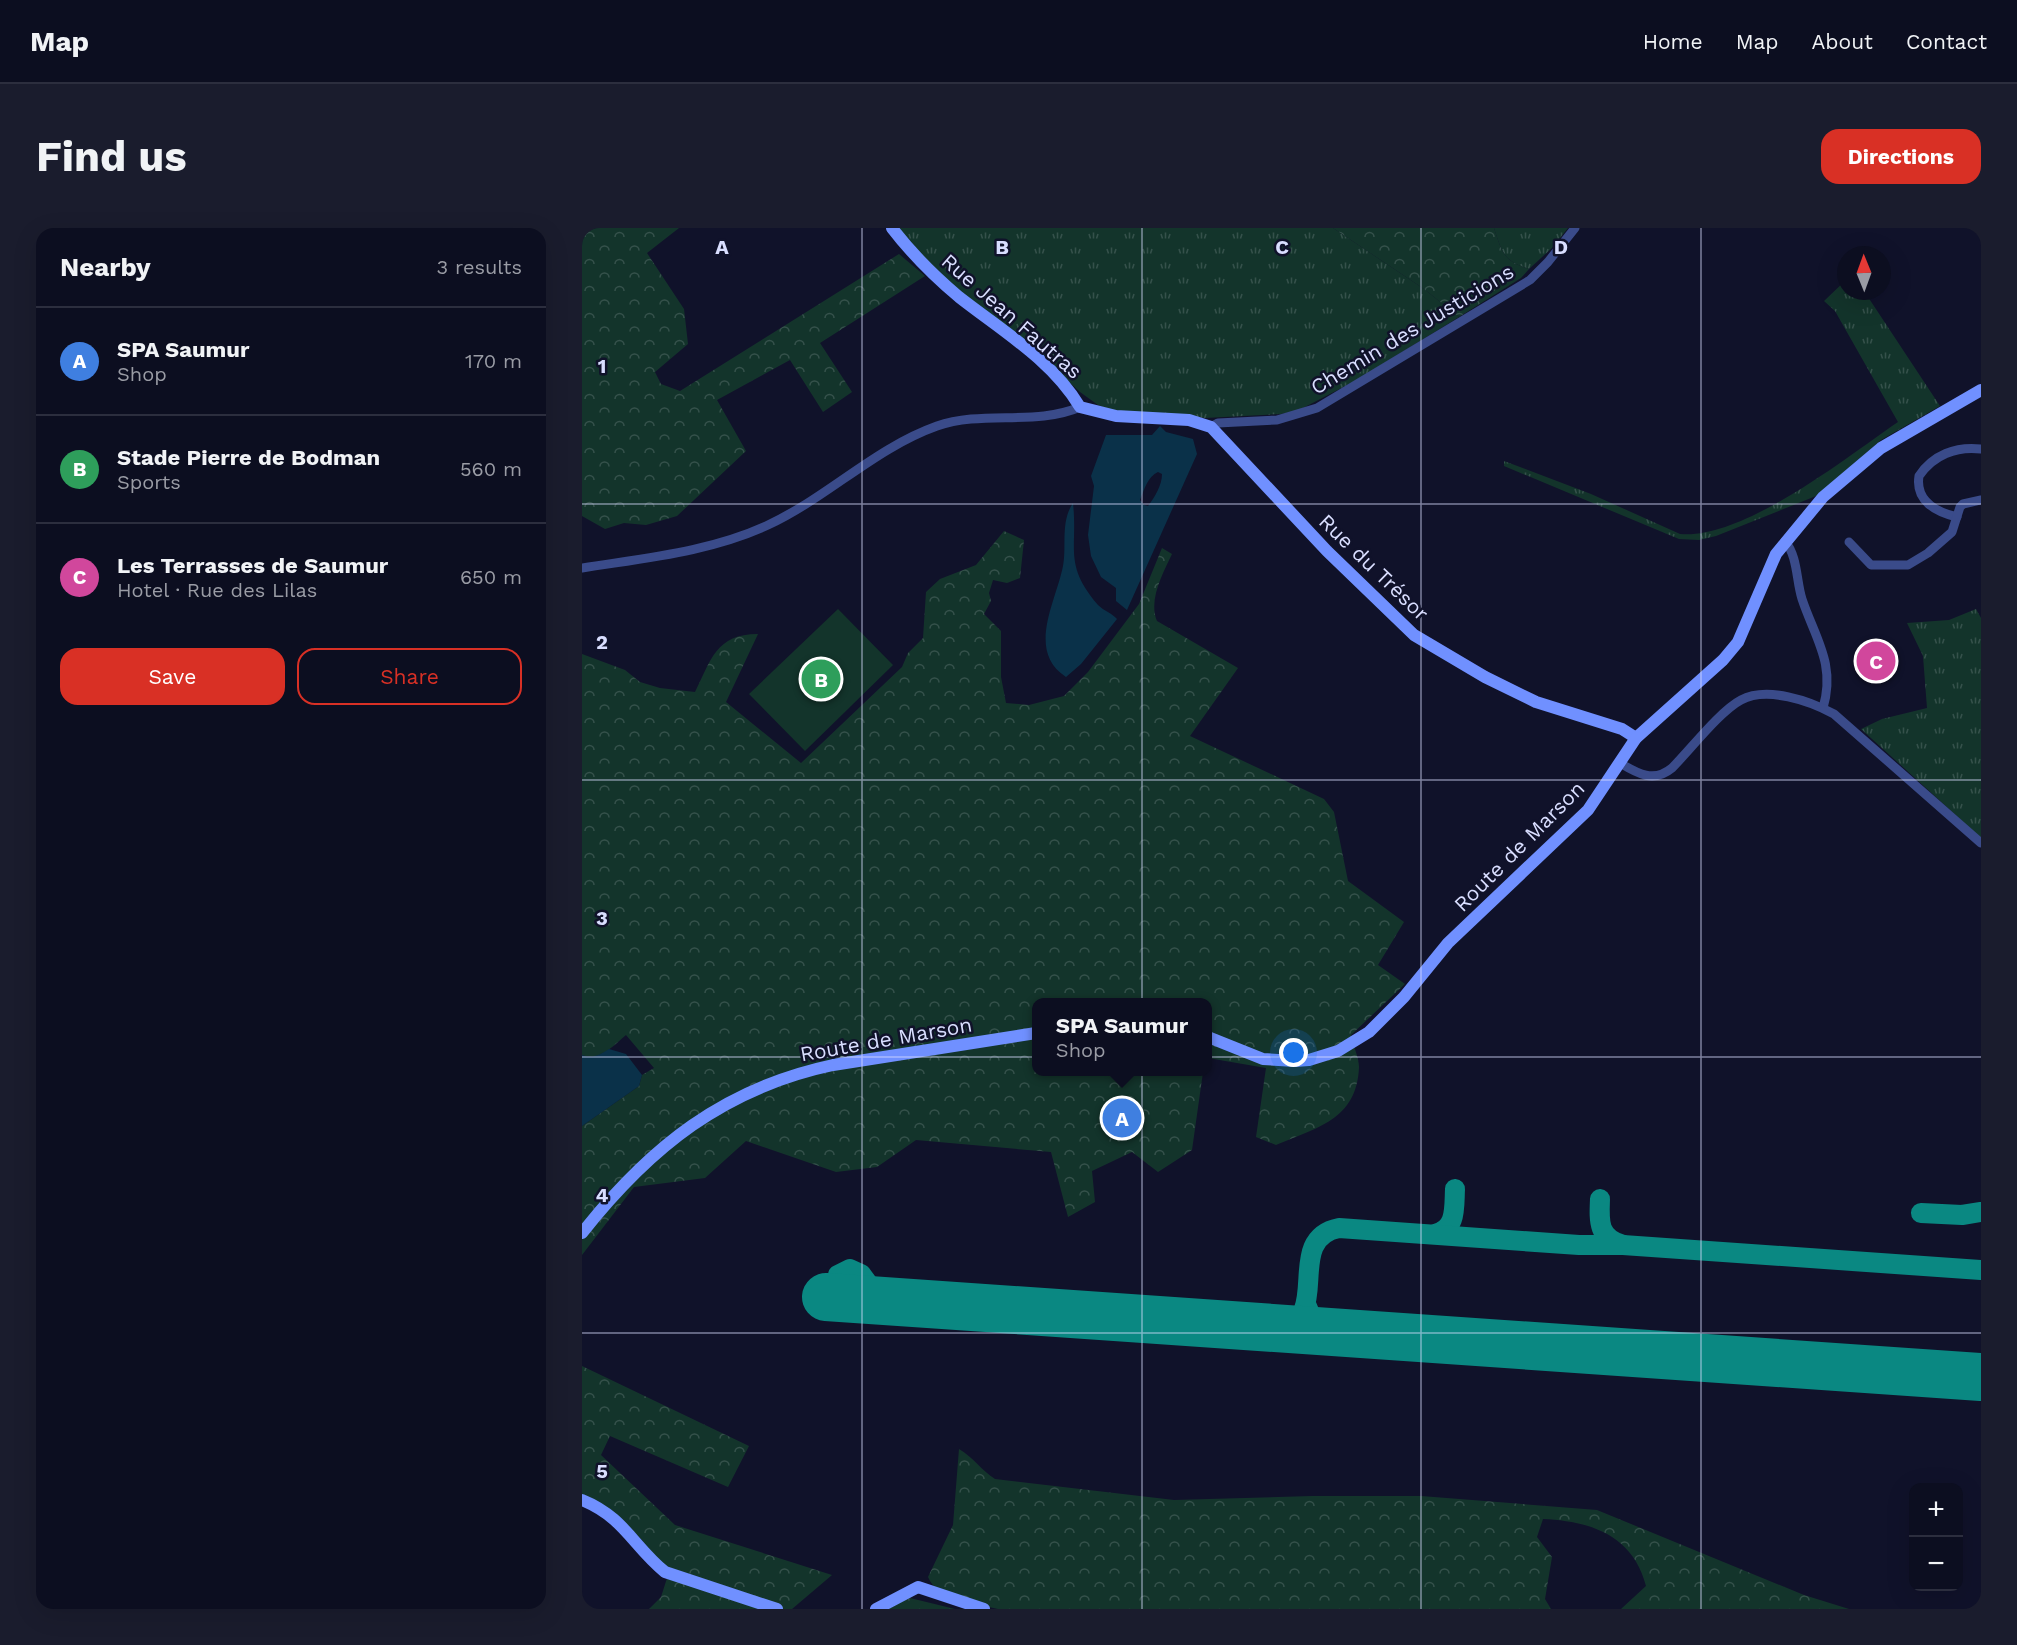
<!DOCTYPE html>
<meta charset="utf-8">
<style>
body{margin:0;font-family:"Work Sans",sans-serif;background:#1a1c2d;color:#f1f3f6}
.controls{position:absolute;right:18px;bottom:18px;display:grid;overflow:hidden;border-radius:12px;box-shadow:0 6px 24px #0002}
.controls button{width:54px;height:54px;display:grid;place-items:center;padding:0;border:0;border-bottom:2px solid #2c2e3e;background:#0c0e20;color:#f1f3f6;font:30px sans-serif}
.compass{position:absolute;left:1255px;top:18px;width:54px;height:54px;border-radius:50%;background:#0c0e20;box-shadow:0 6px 24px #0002;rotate:359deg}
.you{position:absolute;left:712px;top:825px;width:21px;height:21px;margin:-15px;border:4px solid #fff;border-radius:50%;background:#1a73e8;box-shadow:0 0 0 9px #1a73e833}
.badge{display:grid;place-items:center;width:39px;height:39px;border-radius:50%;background:#d93025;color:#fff;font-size:20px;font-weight:700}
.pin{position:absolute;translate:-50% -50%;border:3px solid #fff;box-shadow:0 2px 6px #0006}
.popup{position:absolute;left:450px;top:770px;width:180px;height:78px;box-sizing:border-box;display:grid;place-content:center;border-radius:12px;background:#0c0e20;filter:drop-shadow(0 2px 4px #0005);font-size:20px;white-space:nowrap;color:#9a9ca5}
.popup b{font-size:22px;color:#f1f3f6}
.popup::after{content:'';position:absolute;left:50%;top:100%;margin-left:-12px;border:12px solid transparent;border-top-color:#0c0e20}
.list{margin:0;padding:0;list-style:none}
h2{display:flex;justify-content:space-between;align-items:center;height:78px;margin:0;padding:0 24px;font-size:26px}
h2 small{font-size:20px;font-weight:400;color:#9a9ca5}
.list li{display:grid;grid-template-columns:39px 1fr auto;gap:18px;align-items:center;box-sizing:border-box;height:108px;padding:0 24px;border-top:2px solid #2c2e3e}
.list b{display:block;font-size:22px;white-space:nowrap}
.list p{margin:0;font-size:20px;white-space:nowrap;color:#9a9ca5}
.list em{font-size:20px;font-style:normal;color:#9a9ca5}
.actions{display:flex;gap:12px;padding:18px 24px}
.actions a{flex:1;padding:14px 0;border:2px solid #d93025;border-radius:18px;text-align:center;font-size:21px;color:#d93025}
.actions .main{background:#d93025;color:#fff}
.map{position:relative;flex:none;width:1399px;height:1381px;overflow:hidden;border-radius:18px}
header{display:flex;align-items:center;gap:36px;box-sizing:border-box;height:84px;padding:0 30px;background:#0c0e20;border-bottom:2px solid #2c2e3e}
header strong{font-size:28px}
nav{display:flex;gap:33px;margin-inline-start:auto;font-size:21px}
.intro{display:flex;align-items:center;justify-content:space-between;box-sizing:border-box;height:144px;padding:0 36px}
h1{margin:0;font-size:42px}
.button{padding:15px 27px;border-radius:18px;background:#d93025;color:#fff;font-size:21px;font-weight:700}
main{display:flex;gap:36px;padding:0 36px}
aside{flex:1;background:#0c0e20;border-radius:18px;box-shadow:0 6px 24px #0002}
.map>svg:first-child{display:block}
</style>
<header>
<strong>Map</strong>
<nav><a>Home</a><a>Map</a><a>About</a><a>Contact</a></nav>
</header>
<div class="intro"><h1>Find us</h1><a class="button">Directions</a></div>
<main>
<aside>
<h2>Nearby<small>3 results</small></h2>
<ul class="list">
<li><span class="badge" style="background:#3f7fe0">A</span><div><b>SPA Saumur</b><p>Shop</p></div><em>170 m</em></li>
<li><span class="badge" style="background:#2e9e5b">B</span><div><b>Stade Pierre de Bodman</b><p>Sports</p></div><em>560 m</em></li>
<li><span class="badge" style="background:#d1479c">C</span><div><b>Les Terrasses de Saumur</b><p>Hotel · Rue des Lilas</p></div><em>650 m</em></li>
</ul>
<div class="actions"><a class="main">Save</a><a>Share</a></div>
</aside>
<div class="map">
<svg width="1399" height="1381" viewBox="0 0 1399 1381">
<defs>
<pattern id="grass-tufts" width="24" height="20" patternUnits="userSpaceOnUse" patternTransform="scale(1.5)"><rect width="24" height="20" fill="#13342b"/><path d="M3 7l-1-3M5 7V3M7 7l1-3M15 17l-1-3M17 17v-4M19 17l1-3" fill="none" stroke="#35514b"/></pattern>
<pattern id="forest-crowns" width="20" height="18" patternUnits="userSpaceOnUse" patternTransform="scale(1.5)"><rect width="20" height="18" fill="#13342b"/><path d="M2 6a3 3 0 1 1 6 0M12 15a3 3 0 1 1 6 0" fill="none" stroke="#35514b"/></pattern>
</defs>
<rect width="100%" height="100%" fill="#10122a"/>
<g fill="url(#grass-tufts)">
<polygon points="316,0 751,0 842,61 877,89 773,153 717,182 699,186 623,190 533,183 516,177 498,164 450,120 356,46"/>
<path d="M 912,0 L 986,0 L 970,20 L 947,41 C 921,33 920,24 912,0 Z"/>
<path d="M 1264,52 L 1264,63 L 1282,63 L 1358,178 L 1299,212 L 1234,268 L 1134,308 L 1117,312 L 1097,311 L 922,238 L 922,233 L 1009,266 L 1098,306 C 1161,312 1265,229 1316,194 L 1253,83 L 1242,73 Z"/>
<polygon points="1394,381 1399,390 1399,610 1279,501 1300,491 1345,480 1341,428 1325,395 1367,392"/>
</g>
<g fill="url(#forest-crowns)">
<polygon points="0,0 97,0 65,25 102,81 106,116 73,144 79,156 98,163 317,26 343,48 238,115 270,164 241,184 208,132 135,172 164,223 95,288 64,297 42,295 23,301 0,288"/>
<path d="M 751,0 L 912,0 C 920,24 921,33 947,41 L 939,50 L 877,89 L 842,61 Z"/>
<path d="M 422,303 L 442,312 L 438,350 L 425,355 L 411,352 L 407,365 L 409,373 L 402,386 L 419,403 L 419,449 L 424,475 L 447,477 L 482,468 L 506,444 L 557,376 L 580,320 L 590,326 C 581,345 566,372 575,393 L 656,440 L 608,508 L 742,571 L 752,584 L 766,653 L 822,694 L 796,737 L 823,756 L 769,807 C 771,817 777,830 777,839 C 775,892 734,900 694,917 L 674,909 L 684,840 L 626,830 L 626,774 L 454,774 L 454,844 L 621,844 L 610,922 L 576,944 L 550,924 L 510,943 L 513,974 L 486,989 L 469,924 L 334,912 L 295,939 L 254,944 L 164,913 L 123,950 L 52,959 L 0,1027 L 0,898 L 57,858 L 60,847 L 72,840 L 44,807 C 31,818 17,834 0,827 L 0,426 L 43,442 L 58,454 L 78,460 L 113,464 C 129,432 134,406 176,406 L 144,474 L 219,535 L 320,439 L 326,425 L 341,410 L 344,364 L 358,351 L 394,337 Z"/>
<path d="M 0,1138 L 167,1218 L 146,1259 L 28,1208 L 19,1227 L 93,1297 L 250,1347 L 210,1381 L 67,1381 L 79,1369 L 86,1347 C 61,1310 41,1287 0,1269 Z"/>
<path d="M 377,1221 C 392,1230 399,1242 413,1251 L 592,1272 L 731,1268 L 839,1268 L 1015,1282 L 1222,1367 L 1267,1381 L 1039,1381 L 1064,1358 C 1051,1307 1008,1293 961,1291 L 955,1309 L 970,1329 L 963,1371 L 969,1381 L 416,1381 C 393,1375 356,1373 346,1349 L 371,1297 Z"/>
<polygon points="328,1370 373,1381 302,1381"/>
</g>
<polygon fill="#13342b" points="256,381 311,437 223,523 167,466"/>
<g fill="#0a3149" fill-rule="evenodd">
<path d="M 578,198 L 584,204 L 611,211 L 615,226 L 545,382 L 534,373 L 534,360 L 519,349 L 509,328 L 506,307 L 512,258 L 509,248 L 524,207 L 570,207 ZM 576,244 L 580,246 C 580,257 573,269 566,278 L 562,277 L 558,272 C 562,262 566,248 576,244 Z"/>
<path d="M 491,275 C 496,321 481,336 516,377 C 522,383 530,385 535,391 L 499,436 L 484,449 C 444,423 474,374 481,338 C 485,319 478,294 491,275 Z"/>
<path d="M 27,821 L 44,826 L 60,847 L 57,858 L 0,898 L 0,827 C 10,831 18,827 27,821 Z"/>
</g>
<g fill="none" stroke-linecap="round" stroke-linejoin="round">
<g stroke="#0a8882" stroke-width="20">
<path d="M 1018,971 C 1017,994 1016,1010 1041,1017"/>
<polyline points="1339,985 1380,987 1399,984"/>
<path d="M 853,1006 C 875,1001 872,979 873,961"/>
<polyline points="253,1070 256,1047 268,1041 279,1046 296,1069 318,1074"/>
<polyline points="724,1076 731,1093 750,1103"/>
<path d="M 698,1100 C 751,1090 701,1011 757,1000 L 997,1017 L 1041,1017 L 1399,1042"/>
</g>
<polyline stroke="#0a8882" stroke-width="48" points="244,1069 1399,1149"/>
<g stroke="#3a4b8a" stroke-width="9">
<polyline points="629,199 636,195 695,192 735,180 948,52 966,34 993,0"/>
<path d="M 1375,289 C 1354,284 1333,273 1337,248 C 1351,227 1374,218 1399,221"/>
<path d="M 1203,313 C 1216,329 1214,352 1220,371 C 1233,410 1254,436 1241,480"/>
<polyline points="1267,314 1289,337 1326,337 1346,325 1370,304 1378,279 1381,276 1399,272"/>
<path d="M 0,340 C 62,330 128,324 186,297 C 246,269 293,220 355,198 C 401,182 454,198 498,179"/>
<path d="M 1038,535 C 1056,546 1072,555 1090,540 C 1108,522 1138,483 1159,472 C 1185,458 1228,473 1252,486 L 1399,615"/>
</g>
<g stroke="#7090ff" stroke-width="12">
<path d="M 310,0 C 330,26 352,48 377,69 C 419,102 470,132 498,179 L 534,188 L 607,192 L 629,199 L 745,323 L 832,407 L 903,449 L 954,474 L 1040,501 L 1054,510"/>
<polyline points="626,809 681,831 713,833 727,832 756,823 787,804 822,769 866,715 1006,582 1054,510 1141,432 1156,414 1194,326 1241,269 1299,220 1399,162"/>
<path d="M 0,1005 C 68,919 142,860 251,837 L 454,805"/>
<path d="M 0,1272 C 42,1289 51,1318 83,1344 L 195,1381"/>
<polyline points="294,1381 336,1359 402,1381"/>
</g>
</g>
<path fill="none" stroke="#d9deff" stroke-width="1.5" stroke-opacity="0.55" d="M 280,0 L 280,1381M 560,0 L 560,1381M 839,0 L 839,1381M 1119,0 L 1119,1381M 0,276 L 1399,276M 0,552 L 1399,552M 0,829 L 1399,829M 0,1105 L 1399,1105"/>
<g text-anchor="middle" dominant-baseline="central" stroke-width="5" stroke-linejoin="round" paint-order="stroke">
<g font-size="21" fill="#d9deff" stroke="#10122a">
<text transform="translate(430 88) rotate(41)">Rue Jean Fautras</text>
<text transform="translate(830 101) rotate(-31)">Chemin des Justicions</text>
<text transform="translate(792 339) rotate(44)">Rue du Trésor</text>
<text transform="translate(937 618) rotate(-45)">Route de Marson</text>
<text transform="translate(304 811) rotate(-10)">Route de Marson</text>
</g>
</g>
<g font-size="20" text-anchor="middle" font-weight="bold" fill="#d9deff" stroke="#10122a" stroke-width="5" stroke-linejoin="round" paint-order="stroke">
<text x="140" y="26">A</text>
<text x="420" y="26">B</text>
<text x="700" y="26">C</text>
<text x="979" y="26">D</text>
<text x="20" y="145">1</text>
<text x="20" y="421">2</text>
<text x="20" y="697">3</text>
<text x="20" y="974">4</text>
<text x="20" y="1250">5</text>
</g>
</svg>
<div class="controls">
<button>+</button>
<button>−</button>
</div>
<svg class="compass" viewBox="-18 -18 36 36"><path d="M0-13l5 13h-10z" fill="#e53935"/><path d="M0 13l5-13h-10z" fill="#9a9ca5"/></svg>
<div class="you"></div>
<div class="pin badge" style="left:540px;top:890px;background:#3f7fe0">A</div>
<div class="popup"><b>SPA Saumur</b>Shop</div>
<div class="pin badge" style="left:239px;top:451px;background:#2e9e5b">B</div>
<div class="pin badge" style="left:1294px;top:433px;background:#d1479c">C</div>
</div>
</main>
